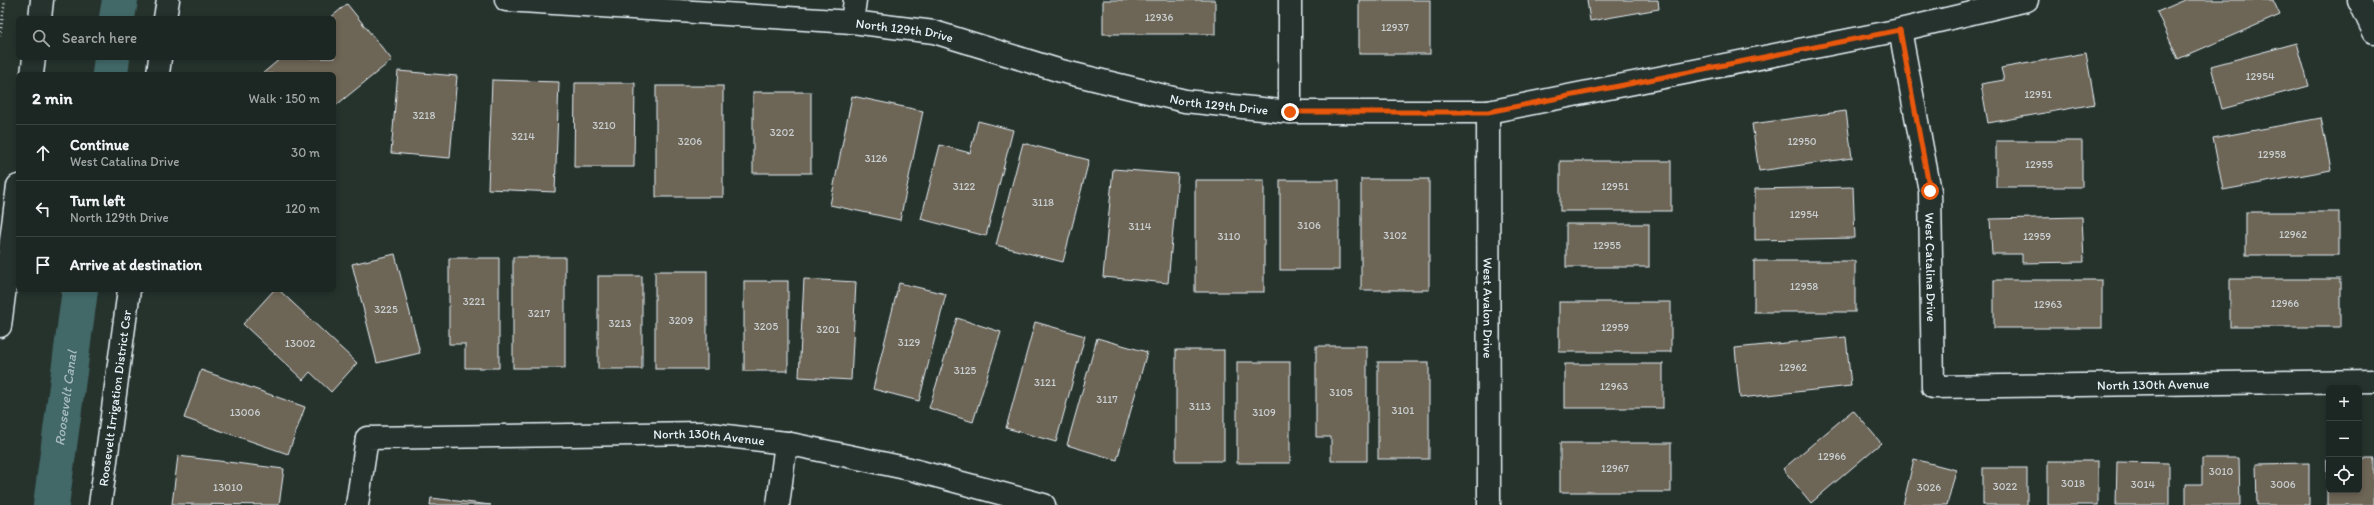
<!DOCTYPE html>
<meta charset="utf-8">
<style>
body{margin:0;font-family:Itim,sans-serif;background:#252e2a;color:#f1f3f6}
.controls{position:absolute;right:12px;bottom:12px;display:grid;overflow:hidden;border-radius:6px;box-shadow:0 2px 6px #0003}
.controls button{width:36px;height:36px;display:grid;place-items:center;padding:0;border:0;border-bottom:1px solid #3a4340;background:#1c2622;color:#f1f3f6;font:20px sans-serif}
.stop{position:absolute;width:12px;height:12px;margin:-9px;border:3px solid #ea580c;border-radius:50%;background:#fff}
.stop.end{background:#ea580c;border-color:#fff;box-shadow:0 1px 4px #0008}
.list{margin:0;padding:0;list-style:none}
h2{display:flex;justify-content:space-between;align-items:center;height:52px;margin:0;padding:0 16px;font-size:17px}
h2 small{font-size:13px;font-weight:400;color:#a0a5a5}
.list li{display:grid;grid-template-columns:26px 1fr auto;gap:12px;align-items:center;box-sizing:border-box;height:56px;padding:0 16px;border-top:1px solid #3a4340}
.list b{display:block;font-size:15px;white-space:nowrap}
.list p{margin:0;font-size:13px;white-space:nowrap;color:#a0a5a5}
.list em{font-size:13px;font-style:normal;color:#a0a5a5}
.icon{flex:none;width:22px;height:22px;fill:none;stroke:currentColor;stroke-width:2;stroke-linecap:round;stroke-linejoin:round}
.map{position:relative;flex:none;width:2374px;height:505px;overflow:hidden}
.search{position:absolute;background:#1c2622;box-shadow:0 2px 6px #0003;left:16px;top:16px;width:320px;height:44px;display:flex;align-items:center;gap:10px;box-sizing:border-box;padding:0 14px;border-radius:6px;color:#a0a5a5;font-size:15px}
.panel{position:absolute;background:#1c2622;box-shadow:0 2px 6px #0003;left:16px;top:72px;width:320px;height:220px;border-radius:6px}
.map>svg:first-child{display:block}
</style>
<div class="map">
<svg width="2374" height="505" viewBox="0 0 2374 505">
<rect width="100%" height="100%" fill="#26332d"/>
<filter id="ink" filterUnits="userSpaceOnUse"><feTurbulence type="fractalNoise" baseFrequency=".025" numOctaves="2"/><feDisplacementMap in="SourceGraphic" scale="8" xChannelSelector="R" yChannelSelector="G"/><feConvolveMatrix kernelMatrix="1 2 1 2 8 2 1 2 1" color-interpolation-filters="sRGB"/></filter>
<g filter="url(#ink)">
<g fill="none" stroke-linecap="round" stroke-linejoin="round">
<g stroke="#436867" stroke-width="36">
<polyline points="117,18 120,0"/>
<polyline points="110,74 112,58"/>
<path id="s1" d="M 51,505 L 80,290"/>
</g>
</g>
<g fill="#6d6556" stroke="#e8f1f8">
<rect x="1103" y="0" width="112" height="34"/>
<rect x="1359" y="0" width="71" height="54"/>
<polygon points="1587,0 1658,0 1659,9 1590,21"/>
<polygon points="2185,0 2273,0 2280,15 2178,59 2157,12"/>
<polygon points="347,4 392,60 334,107 334,74 262,74 281,58 334,58 334,18 330,18"/>
<polygon points="2297,43 2309,86 2222,109 2211,66"/>
<polygon points="2086,53 2095,104 1988,123 1981,84 2004,80 2001,68"/>
<polygon points="398,71 457,76 450,158 391,153"/>
<polygon points="492,80 559,82 555,192 488,189"/>
<polygon points="575,83 635,83 634,167 574,167"/>
<rect x="656" y="86" width="67" height="111"/>
<rect x="753" y="92" width="58" height="81"/>
<polygon points="852,96 923,111 900,220 830,205"/>
<polygon points="1846,111 1852,158 1759,171 1752,124"/>
<polygon points="2321,118 2331,170 2223,190 2213,138"/>
<polygon points="978,121 1013,130 986,236 921,219 940,145 970,153"/>
<rect x="1996" y="141" width="86" height="46"/>
<polygon points="1023,143 1089,160 1063,262 996,245"/>
<rect x="1560" y="161" width="111" height="50"/>
<polygon points="1113,169 1178,174 1168,283 1103,277"/>
<rect x="1361" y="179" width="68" height="111"/>
<rect x="1195" y="180" width="69" height="112"/>
<rect x="1280" y="180" width="59" height="90"/>
<polygon points="1853,187 1855,238 1755,240 1755,189"/>
<rect x="2246" y="212" width="93" height="43"/>
<polygon points="2082,217 2084,262 2022,263 2022,254 1992,254 1990,219"/>
<rect x="1566" y="224" width="83" height="43"/>
<polygon points="395,254 420,353 377,363 352,264"/>
<rect x="513" y="257" width="52" height="111"/>
<polygon points="449,258 499,258 499,368 465,368 465,344 449,344"/>
<rect x="1754" y="261" width="101" height="51"/>
<rect x="655" y="271" width="52" height="98"/>
<rect x="598" y="276" width="44" height="93"/>
<polygon points="804,279 856,282 851,380 799,377"/>
<rect x="2230" y="279" width="110" height="48"/>
<rect x="1994" y="280" width="108" height="48"/>
<rect x="744" y="281" width="44" height="90"/>
<polygon points="899,283 946,294 919,401 873,389"/>
<polygon points="274,290 279,290 357,363 331,392 310,372 303,380 243,324"/>
<rect x="1559" y="302" width="112" height="50"/>
<polygon points="957,318 1001,332 973,422 929,408"/>
<polygon points="1035,322 1085,336 1056,442 1006,428"/>
<polygon points="1846,337 1851,386 1740,398 1735,348"/>
<polygon points="1097,338 1147,352 1117,460 1067,445"/>
<polygon points="1316,346 1367,346 1367,461 1331,461 1331,437 1316,437"/>
<rect x="1176" y="350" width="48" height="111"/>
<rect x="1237" y="362" width="53" height="101"/>
<rect x="1378" y="362" width="51" height="97"/>
<rect x="1565" y="364" width="98" height="44"/>
<polygon points="201,370 305,407 288,454 184,418"/>
<polygon points="1853,410 1881,443 1811,503 1783,469"/>
<rect x="1560" y="443" width="111" height="49"/>
<polygon points="178,456 284,469 279,505 172,504"/>
<polygon points="2202,458 2239,458 2240,505 2186,505 2186,484 2202,484"/>
<polygon points="1914,459 1956,470 1947,505 1903,505"/>
<polygon points="2327,459 2329,490 2359,490 2359,459 2374,459 2374,505 2327,505"/>
<rect x="2048" y="461" width="50" height="44"/>
<polygon points="2117,462 2169,463 2169,505 2116,505"/>
<polygon points="2309,463 2309,505 2257,505 2256,464"/>
<rect x="1983" y="468" width="44" height="37"/>
<polygon points="431,498 491,505 430,505"/>
</g>
<g fill="none" stroke-linecap="round" stroke-linejoin="round">
<defs>
<g id="minor">
<path id="s2" d="M 506,0 L 852,22 L 934,32 L 1061,71 L 1185,101 L 1290,112 L 1488,112 L 1900,30 L 2027,0"/>
<polyline points="1290,0 1290,112"/>
<polyline points="2359,0 2374,32"/>
<polyline points="40,18 42,0"/>
<polyline points="165,18 168,0"/>
<polyline points="852,22 855,0"/>
<path id="s3" d="M 1900,30 L 1930,191 L 1933,387 L 2374,381"/>
<polyline points="32,74 34,58"/>
<polyline points="158,74 160,58"/>
<path id="s4" d="M 1488,112 L 1489,505"/>
<polyline points="0,326 18,186"/>
<path id="s5" d="M 100,505 L 129,290"/>
<path id="s6" d="M 357,505 L 367,438 L 702,433 L 786,443 L 910,469 L 1044,505"/>
<polyline points="778,505 786,443"/>
</g>
</defs>
<use href="#minor" stroke="#e8f1f8" stroke-width="25"/>
<polyline stroke="#e8f1f8" stroke-width="2.5" stroke-dasharray="1 3" stroke-linecap="butt" points="0,36 5,0"/>
<use href="#minor" stroke="#26332d" stroke-width="22"/>
</g>
</g>
<g fill="none" stroke-linecap="round" stroke-linejoin="round" filter="url(#ink)">
<polyline stroke="#ea580c" stroke-width="5" points="1290,112 1488,112 1900,30 1930,191"/>
</g>
<g text-anchor="middle" dominant-baseline="central" stroke-width="4" stroke-linejoin="round" paint-order="stroke">
<g font-size="11" fill="#c9ced0">
<text x="1159" y="17">12936</text>
<text x="1395" y="27">12937</text>
<text x="2260" y="76">12954</text>
<text x="2038" y="94">12951</text>
<text x="424" y="115">3218</text>
<text x="604" y="125">3210</text>
<text x="782" y="132">3202</text>
<text x="523" y="136">3214</text>
<text x="690" y="141">3206</text>
<text x="1802" y="141">12950</text>
<text x="2272" y="154">12958</text>
<text x="876" y="158">3126</text>
<text x="2039" y="164">12955</text>
<text x="964" y="186">3122</text>
<text x="1615" y="186">12951</text>
<text x="1043" y="202">3118</text>
<text x="1804" y="214">12954</text>
<text x="1309" y="225">3106</text>
<text x="1140" y="226">3114</text>
<text x="2293" y="234">12962</text>
<text x="1395" y="235">3102</text>
<text x="1229" y="236">3110</text>
<text x="2037" y="236">12959</text>
<text x="1607" y="245">12955</text>
<text x="1804" y="286">12958</text>
<text x="474" y="301">3221</text>
<text x="2285" y="303">12966</text>
<text x="2048" y="304">12963</text>
<text x="386" y="309">3225</text>
<text x="539" y="313">3217</text>
<text x="681" y="320">3209</text>
<text x="620" y="323">3213</text>
<text x="766" y="326">3205</text>
<text x="1615" y="327">12959</text>
<text x="828" y="329">3201</text>
<text x="909" y="342">3129</text>
<text x="300" y="343">13002</text>
<text x="1793" y="367">12962</text>
<text x="965" y="370">3125</text>
<text x="1045" y="382">3121</text>
<text x="1614" y="386">12963</text>
<text x="1341" y="392">3105</text>
<text x="1107" y="399">3117</text>
<text x="1200" y="406">3113</text>
<text x="1403" y="410">3101</text>
<text x="245" y="412">13006</text>
<text x="1264" y="412">3109</text>
<text x="1832" y="456">12966</text>
<text x="1615" y="468">12967</text>
<text x="2221" y="471">3010</text>
<text x="2073" y="483">3018</text>
<text x="2143" y="484">3014</text>
<text x="2283" y="484">3006</text>
<text x="2005" y="486">3022</text>
<text x="228" y="487">13010</text>
<text x="1929" y="487">3026</text>
</g>
<g font-size="13" fill="#e8f1f8" stroke="#26332d">
<text stroke="none"><textPath href="#s2" startOffset="400">North 129th Drive</textPath></text>
<text stroke="none"><textPath href="#s2" startOffset="724">North 129th Drive</textPath></text>
<text stroke="none"><textPath href="#s3" startOffset="240">West Catalina Drive</textPath></text>
<text stroke="none"><textPath href="#s4" startOffset="196">West Avalon Drive</textPath></text>
<text stroke="none"><textPath href="#s3" startOffset="580">North 130th Avenue</textPath></text>
<text stroke="none"><textPath href="#s5" startOffset="108">Roosevelt Irrigation District Csr</textPath></text>
<text stroke="none"><textPath href="#s6" startOffset="410">North 130th Avenue</textPath></text>
</g>
<g font-size="14" font-style="italic" fill="#a6babe" stroke="#26332d">
<text stroke="none"><textPath href="#s1" startOffset="108">Roosevelt Canal</textPath></text>
</g>
</g>
</svg>
<div class="controls">
<button>+</button>
<button>−</button>
<button><svg class="icon" aria-label="locate" viewBox="0 0 24 24"><circle cx="12" cy="12" r="6"/><path d="M12 2v4M12 18v4M2 12h4M18 12h4"/></svg></button>
</div>
<div class="stop" style="left:1930px;top:191px"></div>
<div class="stop end" style="left:1290px;top:112px"></div>
<div class="search"><svg class="icon" aria-label="search" viewBox="0 0 24 24"><circle cx="10" cy="10" r="6"/><path d="M15 15l6 6"/></svg>Search here</div>
<section class="panel">
<h2>2 min<small>Walk · 150 m</small></h2>
<ul class="list">
<li><svg class="icon" aria-label="ahead" viewBox="0 0 24 24"><path d="M12 20V5M6 11l6-6 6 6"/></svg><div><b>Continue</b><p>West Catalina Drive</p></div><em>30 m</em></li>
<li><svg class="icon" aria-label="left" viewBox="0 0 24 24"><path d="M17 20v-9H6M10 6l-5 5 5 5"/></svg><div><b>Turn left</b><p>North 129th Drive</p></div><em>120 m</em></li>
<li><svg class="icon" aria-label="arrive" viewBox="0 0 24 24"><path d="M6 21V4h12l-3 4 3 4H6"/></svg><div><b>Arrive at destination</b></div></li>
</ul>
</section>
</div>
